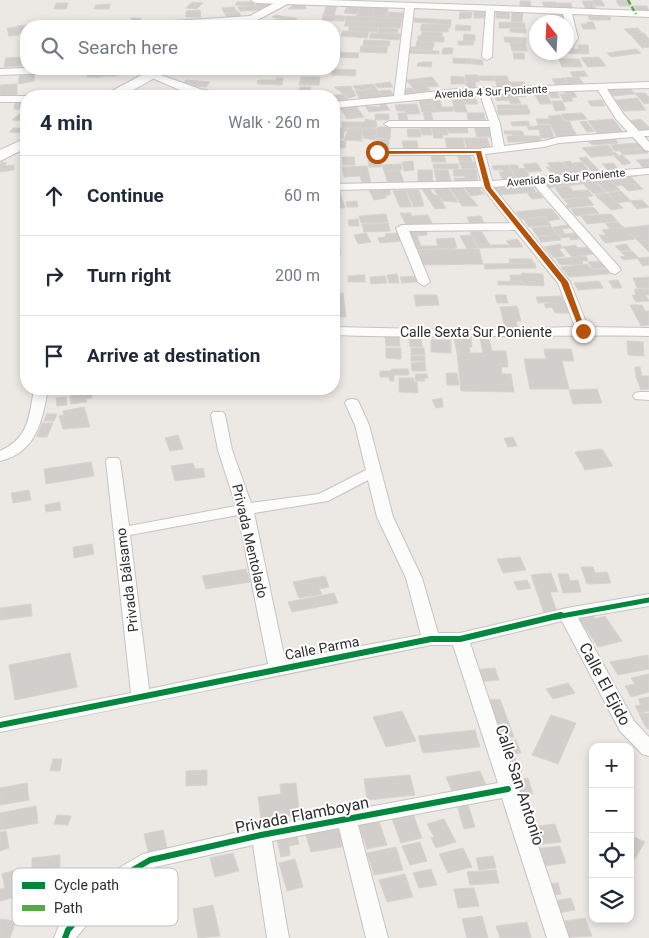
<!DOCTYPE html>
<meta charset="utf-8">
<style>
body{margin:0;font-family:Roboto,sans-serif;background:#f2f2f3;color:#1f2937}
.controls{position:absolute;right:15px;bottom:15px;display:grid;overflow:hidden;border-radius:10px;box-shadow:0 2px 8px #0003}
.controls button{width:45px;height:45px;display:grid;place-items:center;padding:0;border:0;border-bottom:1px solid #e0e1e3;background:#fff;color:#1f2937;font:25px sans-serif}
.compass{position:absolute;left:529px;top:15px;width:45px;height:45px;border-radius:50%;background:#fff;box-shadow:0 2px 8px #0003;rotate:342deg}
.stop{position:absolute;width:15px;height:15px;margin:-11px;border:4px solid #b45309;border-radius:50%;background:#fff}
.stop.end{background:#b45309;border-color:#fff;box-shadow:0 1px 5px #0008}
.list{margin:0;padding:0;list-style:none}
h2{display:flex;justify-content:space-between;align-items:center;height:65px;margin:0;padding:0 20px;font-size:21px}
h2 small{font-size:16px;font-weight:400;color:#747a83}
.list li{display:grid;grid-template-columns:32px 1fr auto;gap:15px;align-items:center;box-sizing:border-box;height:80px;padding:0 20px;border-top:1px solid #e0e1e3}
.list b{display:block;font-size:19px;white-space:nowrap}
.list em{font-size:16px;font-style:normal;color:#747a83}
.icon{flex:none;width:28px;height:28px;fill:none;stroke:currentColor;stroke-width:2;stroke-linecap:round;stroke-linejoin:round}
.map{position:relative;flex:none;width:649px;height:938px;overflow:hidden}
.search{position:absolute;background:#fff;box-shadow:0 2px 8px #0003;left:20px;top:20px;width:320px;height:55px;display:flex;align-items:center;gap:12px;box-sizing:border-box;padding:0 18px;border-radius:20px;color:#747a83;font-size:19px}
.panel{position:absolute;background:#fff;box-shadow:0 2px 8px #0003;left:20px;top:90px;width:320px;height:305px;border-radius:20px}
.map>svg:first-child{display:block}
</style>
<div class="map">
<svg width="649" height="938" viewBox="0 0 649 938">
<rect width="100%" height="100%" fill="#ece8e4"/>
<g fill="#d1cecb" stroke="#d7d4d0">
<polygon points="592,0 601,0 605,6 596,6"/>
<polygon points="616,0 628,0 631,6 619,6"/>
<polygon points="520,1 530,1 531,7 520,7"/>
<polygon points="582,1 592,1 597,11 587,11"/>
<polygon points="192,2 203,3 197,9 186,8"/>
<polygon points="237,2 255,2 254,6 235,5"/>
<polygon points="258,2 276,3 263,10 240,11 238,7 255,6"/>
<polygon points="542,2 556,2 558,9 545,9"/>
<polygon points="56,3 68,3 66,9 54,9"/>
<polygon points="296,3 305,4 306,9 288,9"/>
<polygon points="557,3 571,3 573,10 560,10"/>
<polygon points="110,4 109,9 94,9 96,5"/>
<polygon points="327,5 337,5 334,16 323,15"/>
<polygon points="347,6 359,6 357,14 344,13"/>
<polygon points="360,6 375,6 373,17 357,16"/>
<polygon points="634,6 647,6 649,11 637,11"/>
<polygon points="234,7 237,12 224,13 222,8"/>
<polygon points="375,7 388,8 386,17 373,17"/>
<polygon points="200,10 201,17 186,17 186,11"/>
<polygon points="239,12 242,18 228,19 225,14"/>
<polygon points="388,12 403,13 402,18 387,17"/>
<polygon points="460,12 472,12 471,18 459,19"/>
<rect x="474" y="12" width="13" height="6"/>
<polygon points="496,12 509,12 510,19 496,18"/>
<polygon points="512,12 523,13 522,22 511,22"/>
<polygon points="551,14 565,15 566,22 552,22"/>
<polygon points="276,15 285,17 297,18 296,20 272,17"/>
<polygon points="323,15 345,16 344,21 322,20"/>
<polygon points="346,16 402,18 401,23 345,21"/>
<polygon points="588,16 610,17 611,20 590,20"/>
<polygon points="131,18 140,18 143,25 132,25"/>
<polygon points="414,18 451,20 451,25 414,22"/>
<polygon points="276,19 297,20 295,24 274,23"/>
<polygon points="86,20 88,25 77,26 75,21"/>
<polygon points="346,21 401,23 400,28 344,26"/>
<polygon points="499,22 525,23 525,28 499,28"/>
<polygon points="587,22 593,22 596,29 583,29 581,24 587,24"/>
<polygon points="260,23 281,24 280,26 258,26"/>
<polygon points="422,24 450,25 450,28 421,27"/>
<polygon points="28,25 26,33 19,33 17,26"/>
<polygon points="456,25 471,26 470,31 455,30"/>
<polygon points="350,26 378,28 377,32 348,31"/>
<polygon points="17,27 19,35 9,36 7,28"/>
<polygon points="421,27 448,28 448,32 421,31"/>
<polygon points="379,28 398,29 397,33 378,33"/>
<polygon points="510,28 526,29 526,33 510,32"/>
<polygon points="638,28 642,33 629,34 624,29"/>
<polygon points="343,31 369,32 367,38 341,36"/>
<polygon points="422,32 442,32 442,37 421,36"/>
<polygon points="371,33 401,34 399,40 369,38"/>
<polygon points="644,33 649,39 649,47 642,48 630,34"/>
<polygon points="464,34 475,35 475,41 463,41"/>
<polygon points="418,36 444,37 444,42 418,41"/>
<polygon points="504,37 526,38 526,43 505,42"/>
<polygon points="364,40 390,41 389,46 363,45"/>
<polygon points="417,41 434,42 434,47 416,47"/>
<polygon points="458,41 474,42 473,45 458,45"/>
<polygon points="510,43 525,43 527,51 512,51"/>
<polygon points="578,45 588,45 589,54 555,53 566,52 566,49 579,49"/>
<polygon points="361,46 387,46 387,53 360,52"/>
<polygon points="408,47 433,47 432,50 408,49"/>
<polygon points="443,48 453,48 452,54 442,54"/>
<polygon points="636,49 641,53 611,57 607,53"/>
<polygon points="409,50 439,51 439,54 409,53"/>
<polygon points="336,52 359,53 358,58 335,57"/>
<polygon points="513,53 524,53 525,59 514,59"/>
<polygon points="22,57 21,66 4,67 6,58"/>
<polygon points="599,57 606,66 588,67 581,58"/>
<polygon points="453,58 472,59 471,64 453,63"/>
<polygon points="472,59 483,60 483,65 472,64"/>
<polygon points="559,59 579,59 582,67 562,67"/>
<polygon points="423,62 432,62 431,67 417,66 418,63"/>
<polygon points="332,69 356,70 355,76 331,75"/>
<polygon points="20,71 35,71 34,81 18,84"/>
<polygon points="89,71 103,71 102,77 87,77"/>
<polygon points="105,71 118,71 117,76 103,76"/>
<polygon points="584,71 588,76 573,77 570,72"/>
<polygon points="465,75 478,75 479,82 466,82"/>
<polygon points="451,76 464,77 465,84 451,84"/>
<polygon points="479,76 494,76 494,81 479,80"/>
<polygon points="494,76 507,76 511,87 497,87"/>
<polygon points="301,77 320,77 319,85 299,85"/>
<polygon points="432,77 435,81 409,84 406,80"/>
<polygon points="579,77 583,83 569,84 565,78"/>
<polygon points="276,78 283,78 282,85 257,84 258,80 276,80"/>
<polygon points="564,78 568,84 556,85 552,79"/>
<polygon points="186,80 210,82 206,87 182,85"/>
<polygon points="435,81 439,86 427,87 431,91 417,93 410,84"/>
<polygon points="390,82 393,87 378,88 375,84"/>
<polygon points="466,82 475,82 476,90 466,90"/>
<polygon points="510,82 524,82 526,87 511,87"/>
<polygon points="17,84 17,97 0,98 0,85"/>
<polygon points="373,84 376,88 356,90 353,86"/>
<polygon points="351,86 356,96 349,98 334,87"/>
<polygon points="300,87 311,87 309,96 298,95"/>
<polygon points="376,88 383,98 370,99 364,90"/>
<polygon points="412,88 416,93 406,94 401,89"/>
<polygon points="630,88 635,94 613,96 608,89"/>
<polygon points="182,89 192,92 188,96 175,96"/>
<polygon points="364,90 370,99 361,100 355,91"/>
<polygon points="390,90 395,96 384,98 379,91"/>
<polygon points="565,91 573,91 577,97 571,98 573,101 564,102 560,94 566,94"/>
<polygon points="548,92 557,92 560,98 551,98"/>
<polygon points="524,93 526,97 517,97 521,103 511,104 509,100 497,101 494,95"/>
<polygon points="534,93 546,93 552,104 540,104"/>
<polygon points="635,93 645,93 649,97 649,103 644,104"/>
<polygon points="343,94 350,101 335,104 334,96 328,96"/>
<polygon points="470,96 471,99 476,99 478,104 465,104 463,97"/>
<polygon points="637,98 646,110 624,111 615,100"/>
<polygon points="452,99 463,99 467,112 455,112"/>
<polygon points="419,100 431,100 434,112 422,112"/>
<polygon points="432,100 440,100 442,107 453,107 454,111 434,112"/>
<polygon points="602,100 605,106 591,106 588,101"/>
<polygon points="552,101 562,101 566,110 555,111"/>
<polygon points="15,102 26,102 26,110 14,109"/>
<polygon points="385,103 390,110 369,112 365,106 381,107 379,104"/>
<polygon points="417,104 420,114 407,114 406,111 397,111 395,105"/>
<polygon points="497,105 527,105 528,109 498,109"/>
<polygon points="356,106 364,117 347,119 340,108"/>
<polygon points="529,109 530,114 499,115 497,110"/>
<polygon points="423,112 431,112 433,120 425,120"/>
<polygon points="21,113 26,113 26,125 22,125 26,121 12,120"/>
<polygon points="398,113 406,113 408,120 399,120"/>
<polygon points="467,113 484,113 485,120 468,120"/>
<polygon points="582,113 587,119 565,121 561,114"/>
<rect x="375" y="114" width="14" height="6"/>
<polygon points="560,115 564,121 569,121 577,136 557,137 550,124 538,124 536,119 550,119 548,116"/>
<polygon points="365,119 376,121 377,126 374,128 342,128 342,122 365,122"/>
<polygon points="613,119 623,132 598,134 588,121"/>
<polygon points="641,119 649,127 649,130 639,131 628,121"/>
<polygon points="528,121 530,126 512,126 511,122"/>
<polygon points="586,121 594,131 587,132 580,122"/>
<polygon points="537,125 550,125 554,138 541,138 539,129 529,130 527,127 538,126"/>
<polygon points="420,126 430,126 432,135 422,135"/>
<polygon points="431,126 446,126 448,135 442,135 443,138 434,138"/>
<polygon points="467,126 468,133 449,133 447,127"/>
<polygon points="474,126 489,126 492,137 477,137"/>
<polygon points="377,127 391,127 390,139 376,138"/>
<polygon points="13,128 26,128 26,133 9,132"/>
<polygon points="334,128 347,128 347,131 344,131 343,139 334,139"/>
<polygon points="349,128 362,128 362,141 344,140"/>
<polygon points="362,128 377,129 375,140 363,138"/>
<polygon points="407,129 420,129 421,137 408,137"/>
<polygon points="504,131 522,131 524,136 513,136 512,134 505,134"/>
<polygon points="507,136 540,136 541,142 508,142"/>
<polygon points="614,137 618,143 593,145 585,140"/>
<polygon points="445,138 463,138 465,148 447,148"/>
<polygon points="464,138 487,138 490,147 467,148"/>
<rect x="376" y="139" width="13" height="10"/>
<polygon points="334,140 346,141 345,148 334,148"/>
<polygon points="402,141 417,141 418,148 404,149"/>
<polygon points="640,143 645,148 615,151 610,145"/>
<polygon points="608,145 613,151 607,153 615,152 618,155 591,157 582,148"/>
<polygon points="645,149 648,153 623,155 620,151"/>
<polygon points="470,154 472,162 460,162 457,155"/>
<polygon points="444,155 446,162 432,162 431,156"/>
<polygon points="622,155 631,163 623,165 614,156"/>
<polygon points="368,156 381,156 381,167 369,167"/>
<polygon points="342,157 354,157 355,165 343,165"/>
<polygon points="586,157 601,172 594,173 579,158"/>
<polygon points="649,159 649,170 646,170 636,160"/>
<polygon points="413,161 414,170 404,171 402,162"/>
<polygon points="570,161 582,173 575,174 563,162"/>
<polygon points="2,162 7,163 5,164 7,166 14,165 14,170 0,172 0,164"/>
<polygon points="459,162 474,162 476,168 462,169"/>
<polygon points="562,162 574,174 555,177 546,167 551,167 547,163"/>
<polygon points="582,162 591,173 582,174 573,163"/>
<polygon points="537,163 542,171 528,172 523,164"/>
<polygon points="613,163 620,171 610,172 602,164"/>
<polygon points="401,164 402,170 384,171 382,165"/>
<polygon points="433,164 458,164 459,169 434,169"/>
<polygon points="508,165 516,179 503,180 499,172 504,172 503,170 494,170 492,166"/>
<polygon points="509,165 517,165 519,169 525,168 530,178 517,179"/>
<polygon points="367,166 371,183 362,183 360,176 344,177 342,167"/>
<polygon points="476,169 478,182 455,182 454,178 465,178 465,176 454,176 453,170"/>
<polygon points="418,170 432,170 433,183 418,182"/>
<polygon points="434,170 448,170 451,182 437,182"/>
<polygon points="384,171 400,171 404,183 388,183"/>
<polygon points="634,173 637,176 631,177 643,189 628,191 622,185 616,186 606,177"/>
<polygon points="604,176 620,190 607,192 592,178"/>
<polygon points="591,178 606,192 594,194 579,180"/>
<polygon points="577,179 582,184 566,186 561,180"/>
<polygon points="559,180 565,186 546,188 541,182"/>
<polygon points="531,184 536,192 498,195 494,187"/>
<polygon points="477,185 484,194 471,196 464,187"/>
<polygon points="569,186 573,191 588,190 593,196 563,199 555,188"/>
<polygon points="449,187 462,187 478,206 462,206"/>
<polygon points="429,188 434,195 438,195 446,208 435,209 422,189"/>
<polygon points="448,188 458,202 443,201 434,190"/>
<polygon points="369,190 390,190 390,195 386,195 386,198 374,200"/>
<polygon points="405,190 412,207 400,207 393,191"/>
<polygon points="406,190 419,190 424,206 414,207"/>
<polygon points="621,191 631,201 617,203 608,193"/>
<polygon points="334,192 340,192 345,208 334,208"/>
<polygon points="538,192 543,198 532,199 527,193"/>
<polygon points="607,193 623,208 611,210 595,195"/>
<polygon points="587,197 594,205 568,208 566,205 569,205 564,200"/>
<polygon points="642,200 649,207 637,209 630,201"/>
<polygon points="357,201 358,207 347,207 346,202"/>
<polygon points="593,207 599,213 576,216 571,209"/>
<polygon points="544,209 552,209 560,219 549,221 545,216 521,219 516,212"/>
<polygon points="400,213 410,213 412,216 428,215 432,223 406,225"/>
<polygon points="386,214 388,222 361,223 359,216"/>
<polygon points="611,214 617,221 587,224 581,216"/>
<polygon points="481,216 484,223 470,224 467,217"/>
<polygon points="545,217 551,225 529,227 523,219"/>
<polygon points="358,219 359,226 349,226 348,220"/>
<polygon points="618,222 623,227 610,229 605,223"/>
<polygon points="388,223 390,231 364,232 362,224"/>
<polygon points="568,225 570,228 562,229 565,234 558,235 553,227"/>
<polygon points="649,225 649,240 638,241 624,228"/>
<polygon points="551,226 557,235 537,236 532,228"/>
<polygon points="624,227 635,239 605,243 599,235 606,235 602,230"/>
<polygon points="426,231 427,235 417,236 421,246 438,246 436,239 454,238 457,248 415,250 408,232"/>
<polygon points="481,231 490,245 510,245 506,241 517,239 523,247 479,248 470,232"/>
<polygon points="366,233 371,242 358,244 354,235"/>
<polygon points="398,233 402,241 380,243 378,238 386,237 385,234"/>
<polygon points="575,233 579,239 571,240 569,237 561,238 559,235"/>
<polygon points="471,235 478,248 467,249 460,236"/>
<polygon points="558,235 561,240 541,242 538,237"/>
<polygon points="649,240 649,252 638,241"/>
<polygon points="339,243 341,253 334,253 334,244"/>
<polygon points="560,244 563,248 559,249 565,256 554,258 544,247"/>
<polygon points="626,244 631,250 620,251 615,246"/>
<polygon points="575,245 578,248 587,247 593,254 572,257 563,247"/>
<polygon points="479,249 483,264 420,265 413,250"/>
<polygon points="632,251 639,258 624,260 620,257 625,256 621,252"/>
<polygon points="586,256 588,261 582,261 583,264 560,265 556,259"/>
<polygon points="649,257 649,265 643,266 637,258"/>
<polygon points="509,259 532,259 533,263 510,263"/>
<polygon points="601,261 605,268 592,269 588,262"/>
<polygon points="535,263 536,268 485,269 484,264"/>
<polygon points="587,264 592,270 606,269 609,274 569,277 561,267"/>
<polygon points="522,273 543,274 544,286 523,285 523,281 511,281 510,275 522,275"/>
<polygon points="397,274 399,283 389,283 387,275"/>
<polygon points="360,275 365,275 365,282 348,282 348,276"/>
<polygon points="385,276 387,283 371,284 370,277"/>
<polygon points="416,276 417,282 402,283 400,277"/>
<polygon points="649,277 649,288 637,288 633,278"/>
<polygon points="618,280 622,288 613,288 609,281"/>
<polygon points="498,281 523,282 523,285 498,285"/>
<polygon points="599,281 603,288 578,290 574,283"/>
<polygon points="634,289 649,289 649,295 646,295 649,301 636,302 632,295 636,295"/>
<polygon points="343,293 346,317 334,317 334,294"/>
<polygon points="414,295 437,295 439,305 416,306"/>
<polygon points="495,295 506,295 508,303 497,303"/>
<polygon points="561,296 569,313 555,313 552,307 546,308 544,304 550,303 549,302 538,303 536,297"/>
<polygon points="630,305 642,305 645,311 649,311 649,325 641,326"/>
<polygon points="517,306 521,321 516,321 518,328 505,328 500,307"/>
<polygon points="385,336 399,336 400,346 386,346"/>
<polygon points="454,338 471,338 472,347 469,347 470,353 457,353"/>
<polygon points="409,339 421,339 422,347 410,347"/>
<polygon points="480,339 489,339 492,351 506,351 508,367 501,367 502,374 511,374 514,392 461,391 457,353 483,353"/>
<polygon points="431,340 451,340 451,353 431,352"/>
<polygon points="627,341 643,342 644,356 628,355"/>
<polygon points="386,348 401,348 401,359 386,358"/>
<polygon points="411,348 424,348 425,355 411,355"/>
<polygon points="544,349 571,349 574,361 562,361 569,389 530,389 524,359 546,359"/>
<rect x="411" y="356" width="14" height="5"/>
<polygon points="425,362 426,371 412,371 411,363"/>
<polygon points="635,367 640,367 642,376 649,376 649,389 641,390 636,377"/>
<polygon points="391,369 408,369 409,375 394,375 394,381 390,381 389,377 380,377 380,371 391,371"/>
<polygon points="446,373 457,373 459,385 447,385"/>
<polygon points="415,374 427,374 428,378 424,378 425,381 416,381"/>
<polygon points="399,378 414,378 414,382 417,382 418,393 399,392"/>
<polygon points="147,389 176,389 175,393 146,394"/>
<polygon points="179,389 208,389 204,394 179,394"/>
<polygon points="597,389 602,403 573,404 569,390"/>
<polygon points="91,394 92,398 86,399 87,402 71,404 70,396"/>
<polygon points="66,397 67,405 57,406 56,398"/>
<polygon points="442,398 443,407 436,408 432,400"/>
<polygon points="84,407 90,427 63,429 59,416 64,415 63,411"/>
<polygon points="47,414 57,414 54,421 44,421"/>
<polygon points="42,423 53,423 47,437 37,437"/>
<polygon points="178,435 183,449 170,451 165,438"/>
<polygon points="513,437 517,446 508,447 504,438"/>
<polygon points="602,449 613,466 585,470 575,452"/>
<polygon points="91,462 94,476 46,484 44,469"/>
<polygon points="193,463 195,469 203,468 205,477 175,481 171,466"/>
<polygon points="29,490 31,500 13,503 11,493"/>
<polygon points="60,502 61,510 46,512 45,505"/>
<polygon points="92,544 94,554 74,558 73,547"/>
<polygon points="520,557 526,570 503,573 497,559"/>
<polygon points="581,567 593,567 595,573 607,572 611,583 587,584"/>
<polygon points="246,569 250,582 206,589 202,576"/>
<polygon points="551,573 558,592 550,592 557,612 544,613 531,575"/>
<polygon points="558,574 568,574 570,581 578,580 581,592 563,593"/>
<polygon points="325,576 329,587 319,589 322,594 299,598 293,582"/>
<polygon points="527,580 531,588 518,590 514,582"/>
<polygon points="334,593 338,603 292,612 288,602"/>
<polygon points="31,604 32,616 0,620 0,608"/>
<polygon points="592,614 595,619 605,616 622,641 598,647 578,617"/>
<polygon points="70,653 77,687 15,700 9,665"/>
<polygon points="648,655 649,669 618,675 610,662"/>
<polygon points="495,668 499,680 477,682 473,670"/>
<polygon points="649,674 649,692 631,697 625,686 635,684 631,678"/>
<polygon points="568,683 575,693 553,699 546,689"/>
<polygon points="649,697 649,711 639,713 635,706 641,705 638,699"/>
<polygon points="500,699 514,737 493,740 480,701"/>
<polygon points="402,711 416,741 386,747 373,717"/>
<polygon points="649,713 649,729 647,729 639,714"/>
<polygon points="551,715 576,723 558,764 532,755"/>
<polygon points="475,730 480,747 423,753 418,736"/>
<polygon points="516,740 521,753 498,755 494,742"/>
<polygon points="514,756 522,773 506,776 499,759"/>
<polygon points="53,759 62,759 60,771 50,771"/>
<polygon points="207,770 207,785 186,786 186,771"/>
<polygon points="480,771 486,785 452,791 446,777"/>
<polygon points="410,775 415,795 367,800 364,779"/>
<polygon points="528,778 533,794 514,797 508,780"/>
<polygon points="27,783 29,800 0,805 0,788"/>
<polygon points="296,783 300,815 261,818 258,797 281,794 280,784"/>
<polygon points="467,801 475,827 464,829 456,802"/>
<polygon points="36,806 38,823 0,830 0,813"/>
<polygon points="413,814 422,838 401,843 392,819"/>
<polygon points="57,815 71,816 68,825 54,824"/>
<polygon points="444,819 456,842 436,848 431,838 434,837 427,824"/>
<polygon points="379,821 387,845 367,849 359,825"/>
<polygon points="555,824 561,842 535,845 529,827"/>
<polygon points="341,826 347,846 311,852 305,832"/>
<polygon points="163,830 167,848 148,852 144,834"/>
<polygon points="6,831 9,848 0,851 0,832"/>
<polygon points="630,835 645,842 631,865 630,865"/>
<polygon points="297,837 299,844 289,846 290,855 281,857 277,840"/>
<polygon points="420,842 427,861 410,865 402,846"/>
<polygon points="560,846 566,863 538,867 533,849"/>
<polygon points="396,847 403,870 374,875 367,853"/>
<polygon points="463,848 472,867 448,873 439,854"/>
<polygon points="233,853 239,871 215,877 210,858"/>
<polygon points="60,855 60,867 32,871 32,858"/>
<polygon points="493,856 496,868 479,870 476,858"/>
<polygon points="295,859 303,887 287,891 279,863"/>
<polygon points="21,868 27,894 0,901 0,889 5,888 2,874"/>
<polygon points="431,869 437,885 419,888 413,873"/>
<polygon points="496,870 499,883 470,885 467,872"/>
<polygon points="405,874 413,897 387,902 379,880"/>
<polygon points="558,883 561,894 544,896 540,885"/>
<polygon points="474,888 479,906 458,908 454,889"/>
<polygon points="571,898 575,910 552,914 548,902"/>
<polygon points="213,905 220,936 198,938 193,909"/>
<polygon points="482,916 488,938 467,938 462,919"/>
<polygon points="585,918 592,936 557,938 552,923"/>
<polygon points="0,919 16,921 10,938 0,938"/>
<polygon points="527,922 531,938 500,938 496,926"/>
</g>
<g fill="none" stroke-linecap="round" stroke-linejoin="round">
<defs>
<g id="street">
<path d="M 251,0 L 327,0 L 649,11 L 649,17 L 572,14 L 578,38 L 572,48 L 566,48 L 566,43 L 570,38 L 563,14 L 494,11 L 492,57 L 487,60 L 482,57 L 486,11 L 414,8 L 404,95 L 457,89 L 649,82 L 649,88 L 607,89 L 624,115 L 639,131 L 649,130 L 649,136 L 644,136 L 649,142 L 649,151 L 645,150 L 633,137 L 559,143 L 544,147 L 485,154 L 492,181 L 649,168 L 649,174 L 544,183 L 619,267 L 621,270 L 615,274 L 611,273 L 533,184 L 493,187 L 570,282 L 588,327 L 649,328 L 649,336 C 544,334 439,339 334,335 L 334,327 L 467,330 L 575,327 L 558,283 L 515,230 L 409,231 L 430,282 L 424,286 L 418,282 L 396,228 L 402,225 L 510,223 L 482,187 L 334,190 L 334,184 L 481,181 L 474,155 L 377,155 L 372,152 L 377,149 L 479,149 L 493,147 L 490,127 L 389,127 L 384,124 L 389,121 L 489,121 L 480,94 L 334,108 L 334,102 L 394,96 L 405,8 L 255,3 ZM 598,90 L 616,119 L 628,132 L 559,137 L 544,141 L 504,146 L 500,124 L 489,94 Z"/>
<polygon points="251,16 255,19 254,21 179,26 138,26 142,23"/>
<polygon points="26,68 26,69 88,69 83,72 0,75 0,69"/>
<path d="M 152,72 L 200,89 L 219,93 L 221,95 C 200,103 169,84 149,77 L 147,75 Z"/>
<rect x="0" y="96" width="26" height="6"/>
<path d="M 34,389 L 48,389 C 42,421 37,452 0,461 L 0,451 C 29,438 29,417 34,389 Z"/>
<polygon points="640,392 649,392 649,400 635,399 633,396 635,393"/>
<path d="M 352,399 L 357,400 L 359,403 L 369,425 L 393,517 L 422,578 L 438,633 L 460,633 L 567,608 L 649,594 L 649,606 L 578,618 L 634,721 L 649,737 L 649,756 L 642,754 L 620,731 L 562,621 L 470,643 L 569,938 L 547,938 L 502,798 L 358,825 L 388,938 L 366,938 L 339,828 L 272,841 L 289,938 L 267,938 L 253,845 L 155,867 L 114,891 L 76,938 L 54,938 L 60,923 L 100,879 L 143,854 L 261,827 L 498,783 L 453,645 L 431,645 C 287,673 144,704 0,732 L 0,718 L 131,693 L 106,461 L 108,458 L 118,458 L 120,461 L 129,526 L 236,506 L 218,450 L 211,415 L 213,412 L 223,412 L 225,415 L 232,450 L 251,503 L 319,494 L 366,470 L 355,425 L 345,403 L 347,400 ZM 368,480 L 377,517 L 406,578 L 421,635 L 285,660 L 254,513 L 328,501 ZM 238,515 L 268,664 L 149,689 L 130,535 Z"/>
</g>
<g id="secondary">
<polygon points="280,0 295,0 246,26 231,26"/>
<polygon points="153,69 170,69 123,96 106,96 108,93"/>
<polygon points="26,138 26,148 0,161 0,150"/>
</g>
</defs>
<use href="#street" stroke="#c5c4c5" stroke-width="2"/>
<use href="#secondary" stroke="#c5c4c5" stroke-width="2"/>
<use href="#street" fill="#fcfcfb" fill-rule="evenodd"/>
<use href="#secondary" fill="#fcfcfb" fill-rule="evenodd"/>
<polyline stroke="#54ab44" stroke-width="2.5" stroke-dasharray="5 2.5" stroke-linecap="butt" points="628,0 636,14"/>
<defs>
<polyline id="cycleway-far1" points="556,617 649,600"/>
<g id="cycleway">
<polyline points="0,725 431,639 460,639 561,615"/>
<polyline points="65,938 68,930 107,885 150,860 261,835 508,789"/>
</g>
</defs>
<use href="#cycleway-far1" stroke="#fff" stroke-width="8"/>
<use href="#cycleway" stroke="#fff" stroke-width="9"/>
<use href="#cycleway-far1" stroke="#00873e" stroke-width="5"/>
<use href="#cycleway" stroke="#00873e" stroke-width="6"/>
</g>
<polygon fill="#b45309" points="375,151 481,151 491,188 568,282 586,332 580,331 561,283 485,188 476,153 377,154"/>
<g text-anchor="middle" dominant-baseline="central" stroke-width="4" stroke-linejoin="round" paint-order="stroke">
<g font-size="11" fill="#2e2e2e" stroke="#fff">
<text transform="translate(491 92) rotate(-3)">Avenida 4 Sur Poniente</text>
<text transform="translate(566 178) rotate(-5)">Avenida 5a Sur Poniente</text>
</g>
<g font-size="14" fill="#2e2e2e" stroke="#fff">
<text x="476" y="332">Calle Sexta Sur Poniente</text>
<text transform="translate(250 541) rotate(77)">Privada Mentolado</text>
<text transform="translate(127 580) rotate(-97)">Privada Bálsamo</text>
<text transform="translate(322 648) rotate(-11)">Calle Parma</text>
</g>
<g font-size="16" fill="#2e2e2e" stroke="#fff">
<text transform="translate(605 684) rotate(62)">Calle El Ejido</text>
<text transform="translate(520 785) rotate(72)">Calle San Antonio</text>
<text transform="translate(302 815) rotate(-11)">Privada Flamboyan</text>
</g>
</g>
<rect x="12" y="868" width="166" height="58" rx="8" fill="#fff" stroke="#c0c0c0" stroke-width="1"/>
<rect x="22" y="882" width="23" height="7" fill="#00873e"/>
<rect x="22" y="905" width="23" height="6" fill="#54ab44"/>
<g font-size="14" fill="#2e2e2e">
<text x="54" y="890">Cycle path</text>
<text x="54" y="913">Path</text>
</g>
</svg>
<div class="controls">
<button>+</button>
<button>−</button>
<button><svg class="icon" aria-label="locate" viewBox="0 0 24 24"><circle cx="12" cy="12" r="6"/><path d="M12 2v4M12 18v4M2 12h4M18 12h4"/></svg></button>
<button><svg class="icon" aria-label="layers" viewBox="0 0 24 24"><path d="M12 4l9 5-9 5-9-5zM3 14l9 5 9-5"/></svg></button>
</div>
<svg class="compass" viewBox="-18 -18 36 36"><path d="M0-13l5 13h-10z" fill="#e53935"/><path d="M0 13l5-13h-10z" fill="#747a83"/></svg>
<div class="stop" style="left:377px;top:152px"></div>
<div class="stop end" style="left:583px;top:331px"></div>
<div class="search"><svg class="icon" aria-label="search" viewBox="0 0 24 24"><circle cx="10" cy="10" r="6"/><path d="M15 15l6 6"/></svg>Search here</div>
<section class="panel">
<h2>4 min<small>Walk · 260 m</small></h2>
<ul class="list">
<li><svg class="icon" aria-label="ahead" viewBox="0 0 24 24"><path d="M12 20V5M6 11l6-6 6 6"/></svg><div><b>Continue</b></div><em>60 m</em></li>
<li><svg class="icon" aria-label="right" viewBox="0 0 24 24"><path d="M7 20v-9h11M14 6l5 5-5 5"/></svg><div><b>Turn right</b></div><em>200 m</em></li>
<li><svg class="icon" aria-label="arrive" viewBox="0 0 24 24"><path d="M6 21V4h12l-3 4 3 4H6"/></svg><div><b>Arrive at destination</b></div></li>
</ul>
</section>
</div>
